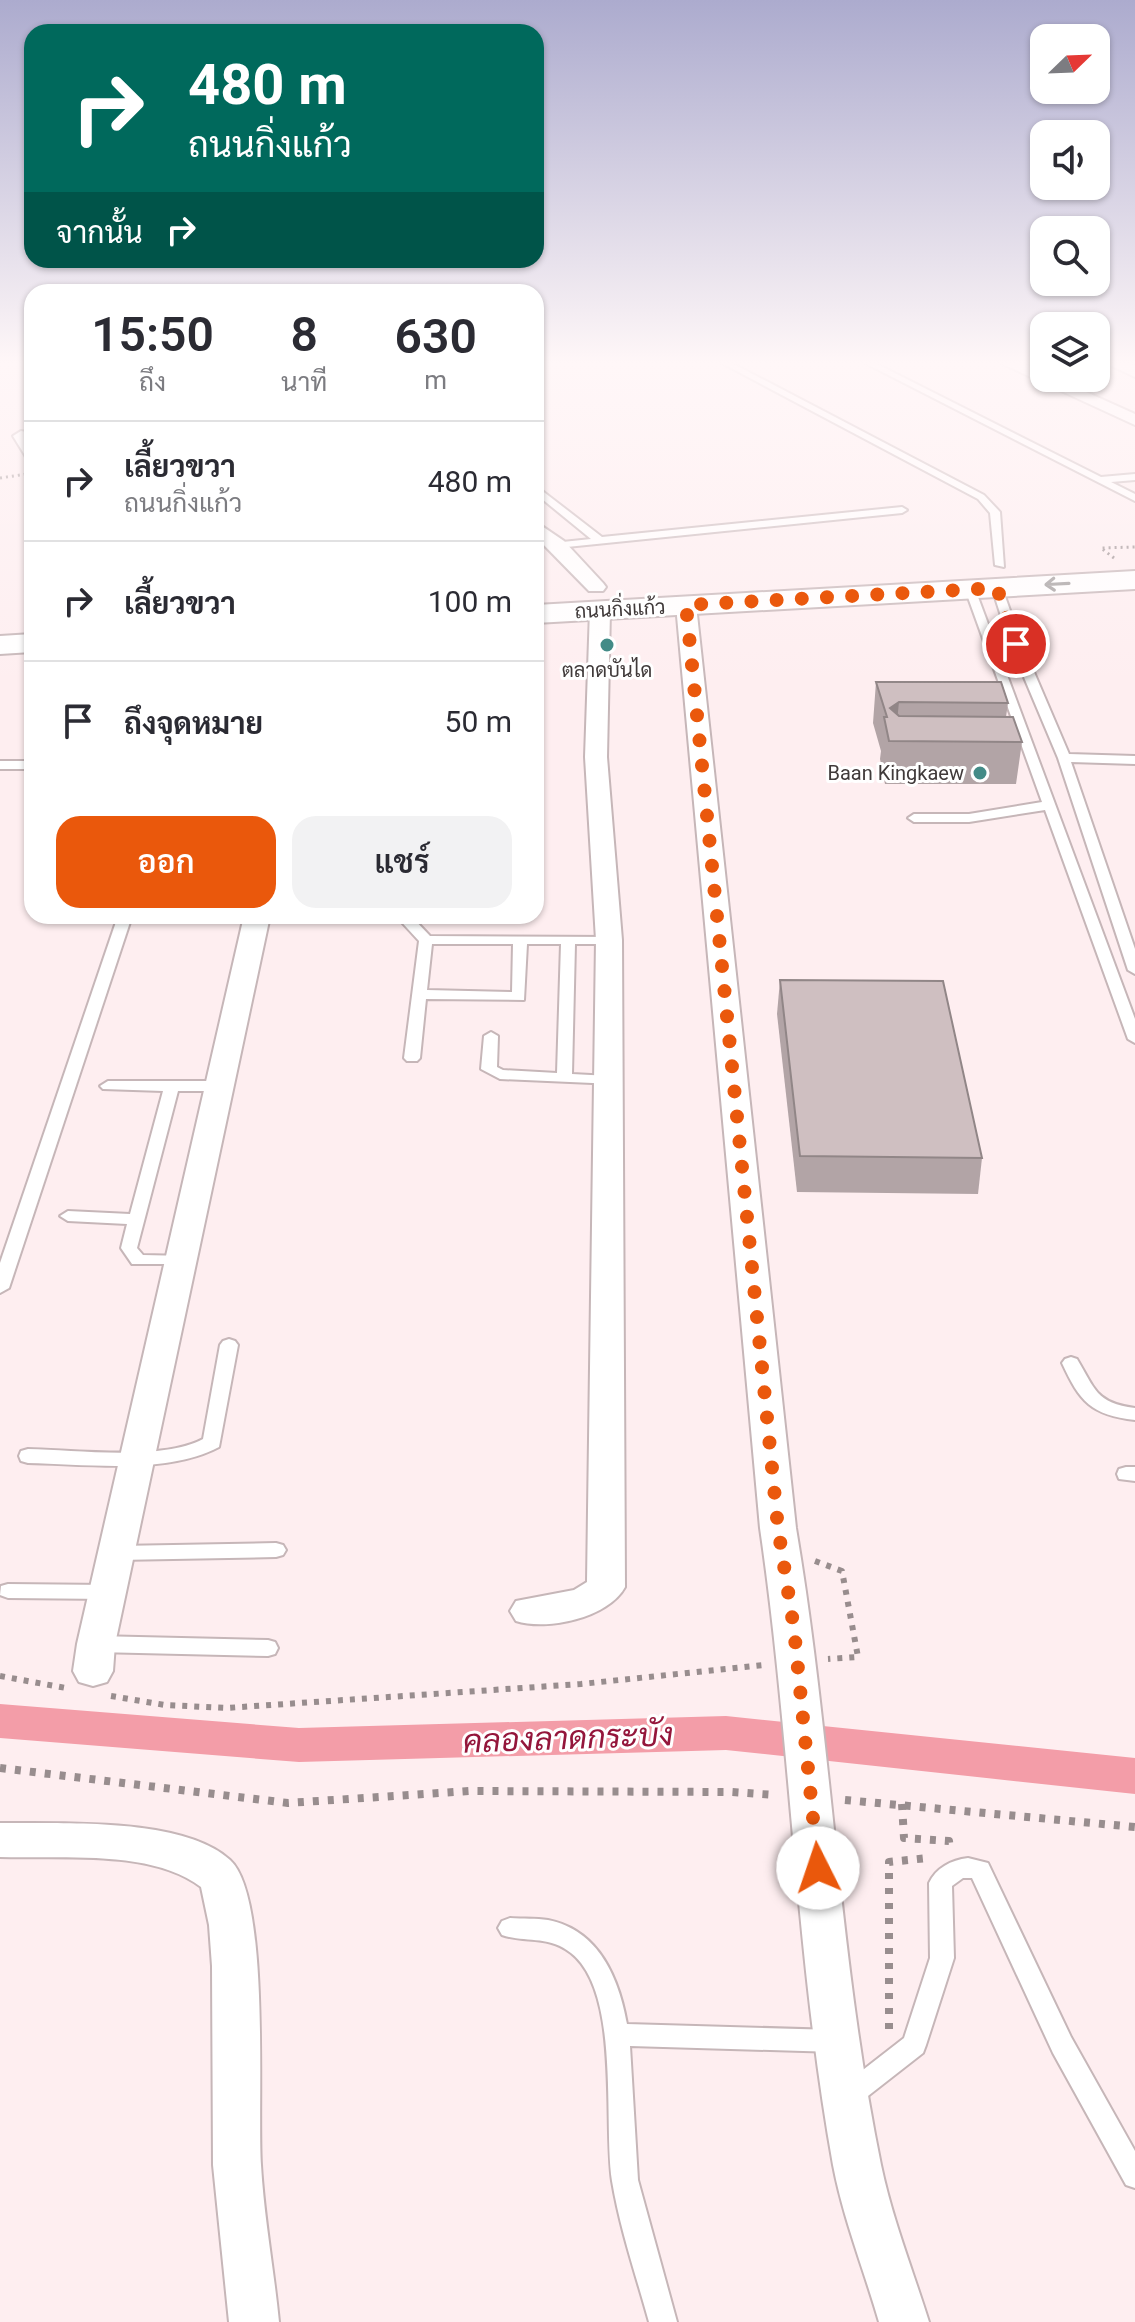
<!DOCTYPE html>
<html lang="th">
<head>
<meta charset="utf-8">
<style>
  body { margin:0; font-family:Roboto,Sarabun,sans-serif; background:#f2f2f3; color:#2b2b33; height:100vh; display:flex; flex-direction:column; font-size:30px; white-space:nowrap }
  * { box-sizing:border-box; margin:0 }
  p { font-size:26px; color:#7c7c81 }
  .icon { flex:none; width:44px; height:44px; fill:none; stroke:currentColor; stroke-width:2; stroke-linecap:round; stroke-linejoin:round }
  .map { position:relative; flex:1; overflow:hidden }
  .panel { position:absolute; left:24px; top:284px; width:520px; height:640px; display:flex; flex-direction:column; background:#fff; border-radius:24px; box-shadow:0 2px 6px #0004 }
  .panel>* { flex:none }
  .guide { position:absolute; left:24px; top:24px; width:520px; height:244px; border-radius:24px; box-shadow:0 2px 6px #0004; background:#00695c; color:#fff; overflow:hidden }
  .needle { width:52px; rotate:67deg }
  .buttons { position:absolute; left:1030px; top:24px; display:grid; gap:16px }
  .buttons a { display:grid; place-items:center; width:80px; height:80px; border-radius:16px; background:#fff; box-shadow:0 2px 6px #0004; font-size:40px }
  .pin { position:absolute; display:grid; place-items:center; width:68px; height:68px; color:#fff; margin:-34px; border:4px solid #fff; border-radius:50%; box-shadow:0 2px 8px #0007 }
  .me { position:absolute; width:88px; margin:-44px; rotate:356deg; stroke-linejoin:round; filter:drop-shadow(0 0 6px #0008) }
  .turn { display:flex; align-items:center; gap:28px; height:168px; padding:0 32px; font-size:36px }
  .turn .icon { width:104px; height:104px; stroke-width:2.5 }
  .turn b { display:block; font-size:56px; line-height:68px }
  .then { display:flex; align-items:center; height:76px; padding:0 32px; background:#0003; gap:16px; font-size:30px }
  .eta { display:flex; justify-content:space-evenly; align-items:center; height:136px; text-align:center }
  .eta b { font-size:48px; font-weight:600; line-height:56px }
  .action { display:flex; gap:16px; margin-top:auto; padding:16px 32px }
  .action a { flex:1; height:92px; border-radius:24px; background:#ea580c; color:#fff; font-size:32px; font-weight:600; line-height:92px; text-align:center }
  .action a+a { background:#f2f2f3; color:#2b2b33 }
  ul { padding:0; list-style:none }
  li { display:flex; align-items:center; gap:24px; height:120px; padding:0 32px; border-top:2px solid #e1e1e2 }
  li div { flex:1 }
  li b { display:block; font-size:30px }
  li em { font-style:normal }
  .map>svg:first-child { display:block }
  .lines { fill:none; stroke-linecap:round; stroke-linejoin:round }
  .canal { fill:#f39da8; fill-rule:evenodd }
  .lane-casing { stroke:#c6b6b8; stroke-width:4 }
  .street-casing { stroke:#c6b6b8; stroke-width:4 }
  .primary-casing { stroke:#c6b6b8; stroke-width:4 }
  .path-far2 { stroke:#988d8e; stroke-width:3; stroke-dasharray:2 4; stroke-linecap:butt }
  .path-far1 { stroke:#988d8e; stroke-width:6; stroke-dasharray:5 7; stroke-linecap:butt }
  .path { stroke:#988d8e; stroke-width:8; stroke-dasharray:6 9; stroke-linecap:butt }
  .lane { fill:#fff; fill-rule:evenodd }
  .street { fill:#fff; fill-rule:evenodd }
  .primary { fill:#fff; fill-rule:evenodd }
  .wall { fill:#b2a4a6 }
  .shaded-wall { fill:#918687 }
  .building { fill:#cfbfc1; stroke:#918687; stroke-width:2 }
  .oneway { stroke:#a09c9c }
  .route { stroke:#ea580c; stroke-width:14; stroke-dasharray:0 25.2 }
  .poi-dot { fill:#438b87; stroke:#fff; stroke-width:3 }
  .labels { text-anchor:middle; stroke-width:6; stroke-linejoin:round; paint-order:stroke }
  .far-street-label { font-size:20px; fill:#403a3a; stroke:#fff }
  .far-poi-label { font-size:20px; fill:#403a3a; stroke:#fff }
  .near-water-label { font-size:32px; font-style:italic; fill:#94163b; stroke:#fff }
</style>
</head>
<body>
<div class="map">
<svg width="1135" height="2322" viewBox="0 0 1135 2322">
  <rect width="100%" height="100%" fill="#feeef0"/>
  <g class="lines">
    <!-- canal -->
    <path class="canal" d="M0,1704L299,1728L726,1716L1135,1758V1794L726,1750L299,1762L0,1738Z"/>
    <defs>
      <g id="lane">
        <path d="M716,360H726L984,495L1000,512L1004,567L995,565L990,513L978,499Z"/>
        <path d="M859,360H869L1101,477L1135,474V480L1111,482L1135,494V501Z"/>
        <path d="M536,486L602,537L902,507L907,510L902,513L557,548L552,545L553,543L591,539L536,494Z"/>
        <path d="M997,585L1002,588L1022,644L1069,754L1135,756V764L1071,762L1135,949V974L1128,970L1058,758L1010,644L992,588Z"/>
        <path d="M970,586L975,589L1135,1019V1043L1128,1039L1045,810L969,822H914L908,818L914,814H969L1042,802L965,589Z"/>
        <rect x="0" y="761" width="32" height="8"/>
        <path d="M118,916H132L9,1288L0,1293V1263Z"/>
        <path d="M396,916H411L430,936L614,937L616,940L614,943L609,944H575L572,1074L610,1076L618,1081L615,1084L500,1079L481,1069L484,1036L491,1032L498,1036L497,1067L503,1070L557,1073L561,944H527L524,1000L426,999L420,1058L417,1061H407L404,1058L419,941ZM432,944H513L512,992L427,990Z"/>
        <path d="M108,1081H219L227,1086L219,1091H178L137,1248L143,1255L187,1256L189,1260L187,1264H132L121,1248L127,1224L68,1221L60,1216L68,1211L130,1214L163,1091L103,1089L100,1086Z"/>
        <path d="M229,1339L235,1341L238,1345L219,1447C166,1475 86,1464 28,1463L21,1461L19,1456L21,1451L28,1449C76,1450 162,1461 203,1439L220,1345L223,1341Z"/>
        <path d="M1071,1357L1077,1359C1095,1389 1096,1403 1135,1408V1420C1091,1415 1080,1402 1062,1363L1065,1359Z"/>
        <path d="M1126,1467H1135V1481L1119,1479L1117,1474L1119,1469Z"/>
        <path d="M276,1543L283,1545L286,1550L283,1555L276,1557L118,1560L111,1558L108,1553L111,1548L118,1546Z"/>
        <path d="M8,1584L109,1585L116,1587L119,1592L116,1597L109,1599L8,1598L0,1595L1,1586Z"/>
        <path d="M96,1636L268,1640L275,1642L278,1648L275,1654L268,1656L96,1652L89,1650L86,1644L89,1638Z"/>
        <path d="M968,1858L988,1863L1071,2037L1135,2151V2188L1126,2185L1053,2053L972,1878H963L952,1886L954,1958L926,2045L923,2053L859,2103L850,2106L841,2103L838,2095L841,2087L904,2038L930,1958L929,1883C936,1868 951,1860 968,1858Z"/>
        <path d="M510,1918C523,1919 536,1918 548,1920C599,1930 619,1979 627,2024L836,2030L845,2033L848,2041L845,2049L836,2052L630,2046L638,2180L677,2322H649C636,2275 620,2229 612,2181C603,2122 621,1992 571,1953C549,1935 525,1943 502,1935L498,1928L502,1921Z"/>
      </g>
      <g id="street">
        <path d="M994,360H1015L1044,373V378H1055L1135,414V425Z"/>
        <path d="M1099,360H1120L1135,366V377Z"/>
        <path d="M21,431L27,432L32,440V458L26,457L13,436Z"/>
        <path d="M536,522L564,541L603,583L606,587L603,591H589L536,537Z"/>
        <path d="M686,599L696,605L796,1528C832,1740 838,1955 881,2165C892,2218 913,2271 929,2322H879C864,2270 843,2218 833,2165C795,1954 791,1740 760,1528L676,605Z"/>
        <path d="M600,604L610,610L607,757L622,940L625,1587C608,1618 547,1631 516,1621L510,1611L516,1601L574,1590L587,1582L596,940L585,757L590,610Z"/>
        <path d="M244,916H270L115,1644L113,1671L107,1682L93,1686L79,1682L73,1671L77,1644Z"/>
        <path d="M0,1823C62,1824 183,1817 230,1860C271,1897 257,2106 261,2165C264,2218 274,2270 279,2322H229L213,2165L212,1966L209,1925L201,1887C152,1849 60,1859 0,1857Z"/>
      </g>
      <g id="primary">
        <path d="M1135,571V589L536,623V605Z"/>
        <path d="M32,634V652L0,654V636Z"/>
      </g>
    </defs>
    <!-- lane casing -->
    <use href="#lane" class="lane-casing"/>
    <!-- street casing -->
    <use href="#street" class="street-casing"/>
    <!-- primary casing -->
    <use href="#primary" class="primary-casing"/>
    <!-- path-far2 -->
    <g class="path-far2">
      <path d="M0,478L27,474"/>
      <path d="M1114,558L1101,548L1135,547"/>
    </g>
    <!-- path-far1 -->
    <g class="path-far1">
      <path d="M815,1561L842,1571L858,1657L828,1659"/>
      <path d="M0,1676L66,1688"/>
      <path d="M111,1696L165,1705L226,1708L581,1684L763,1665"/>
    </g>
    <!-- path -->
    <g class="path">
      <path d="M0,1768L288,1803L469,1791L732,1792L775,1795"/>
      <path d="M845,1800L1135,1827"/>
      <path d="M902,1804L904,1838L949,1841L950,1849"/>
      <path d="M889,2029V1862L928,1858"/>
    </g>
    <!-- lane -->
    <use href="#lane" class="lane"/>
    <!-- street -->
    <use href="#street" class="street"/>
    <!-- primary -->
    <use href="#primary" class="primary"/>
  </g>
  <!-- wall -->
  <g class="wall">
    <path d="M876,682L1008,703L1006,717L1022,742L1016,784H885L880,759L881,751L873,723Z"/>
    <path d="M780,980L982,1158L978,1194L797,1192L777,1014Z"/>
  </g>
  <!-- shaded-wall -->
  <path class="shaded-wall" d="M899,702L895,741L890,708Z"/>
  <!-- building -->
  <g class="building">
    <path d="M876,682H1001L1008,703L899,702L890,708L899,716L1013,717L1022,742L889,741L884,717H887Z"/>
    <path d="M780,980L943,981L982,1158L800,1156Z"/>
  </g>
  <!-- one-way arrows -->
  <defs><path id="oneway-shaft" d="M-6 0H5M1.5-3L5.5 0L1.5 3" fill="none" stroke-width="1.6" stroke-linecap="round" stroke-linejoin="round" transform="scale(2)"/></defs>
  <use class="oneway" href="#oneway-shaft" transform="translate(1057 584) rotate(177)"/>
  <!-- sky -->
  <linearGradient id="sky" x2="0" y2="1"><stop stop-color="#acabce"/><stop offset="0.53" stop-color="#fff7f8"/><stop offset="1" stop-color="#fff7f8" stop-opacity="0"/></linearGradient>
  <rect width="1135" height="685" fill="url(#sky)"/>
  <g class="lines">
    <!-- route -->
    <path class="route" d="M818,1868L794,1629L778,1528L686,605L997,588L1016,644"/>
  </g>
  <!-- markers -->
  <g class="poi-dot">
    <circle cx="607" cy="645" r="8"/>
    <circle cx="980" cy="773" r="8"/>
  </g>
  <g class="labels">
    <!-- far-street labels -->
    <g class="far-street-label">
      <text transform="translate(620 609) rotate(-3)" y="7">ถนนกิ่งแก้ว</text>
    </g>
    <!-- far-poi labels -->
    <g class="far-poi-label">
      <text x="607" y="677">ตลาดบันได</text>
      <text x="964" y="780" text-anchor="end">Baan Kingkaew</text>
    </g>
    <!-- near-water labels -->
    <g class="near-water-label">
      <text transform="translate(568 1738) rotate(-2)" y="11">คลองลาดกระบัง</text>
    </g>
  </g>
</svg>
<div class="buttons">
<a><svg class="needle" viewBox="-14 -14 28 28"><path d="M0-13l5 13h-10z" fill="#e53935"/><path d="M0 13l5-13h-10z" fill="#7c7c81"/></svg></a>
<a><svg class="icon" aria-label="sound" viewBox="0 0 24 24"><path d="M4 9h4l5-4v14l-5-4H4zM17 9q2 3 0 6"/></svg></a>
<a><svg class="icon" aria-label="search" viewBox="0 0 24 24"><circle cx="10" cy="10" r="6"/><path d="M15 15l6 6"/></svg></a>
<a><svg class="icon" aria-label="layers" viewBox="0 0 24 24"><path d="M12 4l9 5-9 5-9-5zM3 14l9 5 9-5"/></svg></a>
</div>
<div class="pin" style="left:1016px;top:644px;background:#d93025"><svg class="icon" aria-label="arrive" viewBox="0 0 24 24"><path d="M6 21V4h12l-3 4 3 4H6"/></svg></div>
<svg class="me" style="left:818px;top:1868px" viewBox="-20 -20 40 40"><circle r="19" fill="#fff"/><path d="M0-13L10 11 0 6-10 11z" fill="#ea580c"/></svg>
<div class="guide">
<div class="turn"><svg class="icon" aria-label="right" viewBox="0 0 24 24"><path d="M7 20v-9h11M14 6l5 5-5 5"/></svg><div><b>480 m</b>ถนนกิ่งแก้ว</div></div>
<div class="then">จากนั้น<svg class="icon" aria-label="right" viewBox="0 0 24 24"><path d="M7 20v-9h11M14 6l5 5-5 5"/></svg></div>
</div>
<section class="panel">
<div class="eta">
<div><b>15:50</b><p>ถึง</p></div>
<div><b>8</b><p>นาที</p></div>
<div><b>630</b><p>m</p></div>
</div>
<ul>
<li><svg class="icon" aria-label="right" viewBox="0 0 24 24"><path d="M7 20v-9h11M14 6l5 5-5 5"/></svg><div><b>เลี้ยวขวา</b><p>ถนนกิ่งแก้ว</p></div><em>480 m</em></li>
<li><svg class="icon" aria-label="right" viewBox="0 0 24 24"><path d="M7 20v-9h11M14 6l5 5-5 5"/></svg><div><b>เลี้ยวขวา</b></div><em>100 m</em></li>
<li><svg class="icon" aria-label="arrive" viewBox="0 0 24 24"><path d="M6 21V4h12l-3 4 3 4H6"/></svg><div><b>ถึงจุดหมาย</b></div><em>50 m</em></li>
</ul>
<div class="action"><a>ออก</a><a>แชร์</a></div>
</section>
</div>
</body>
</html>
